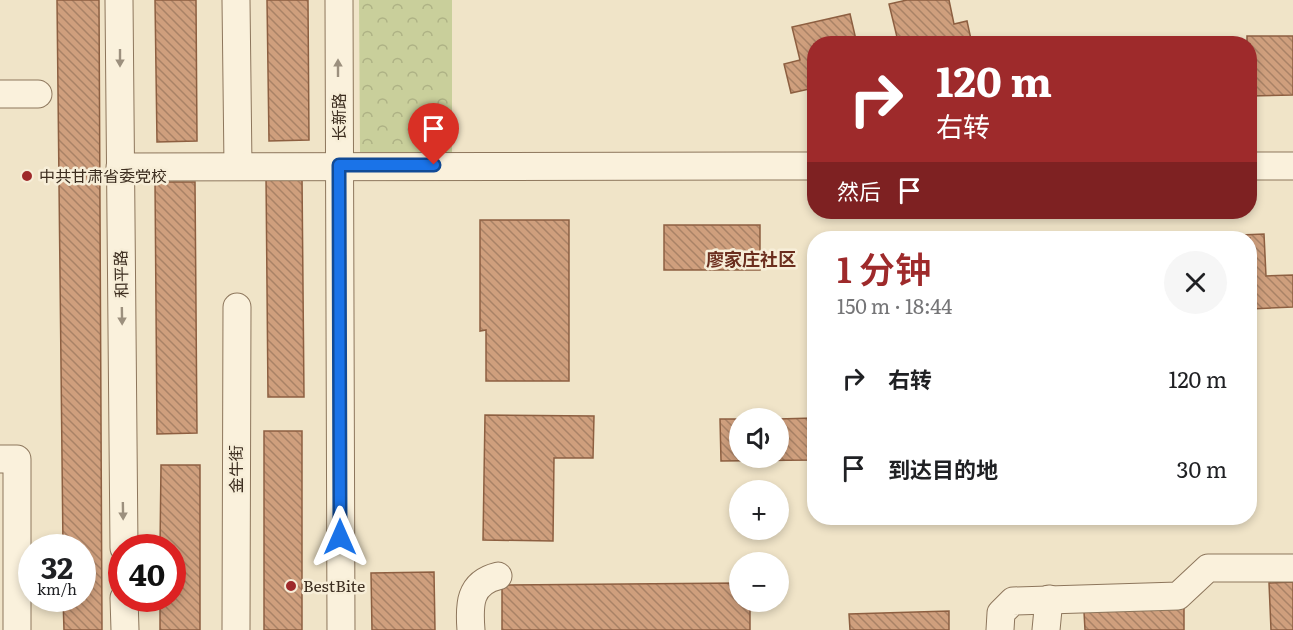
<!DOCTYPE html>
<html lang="zh">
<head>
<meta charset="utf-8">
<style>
  body { margin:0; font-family:Literata,"Noto Sans SC",serif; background:#f6f6f6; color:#202124; height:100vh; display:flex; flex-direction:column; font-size:22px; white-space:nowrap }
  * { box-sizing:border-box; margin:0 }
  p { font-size:20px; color:#757577 }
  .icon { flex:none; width:33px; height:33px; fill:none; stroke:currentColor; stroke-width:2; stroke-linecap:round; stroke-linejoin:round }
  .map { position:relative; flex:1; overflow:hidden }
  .sheet { position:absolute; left:807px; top:231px; width:450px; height:294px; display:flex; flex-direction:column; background:#fff; border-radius:24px; box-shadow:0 3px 9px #0003 }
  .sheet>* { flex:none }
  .top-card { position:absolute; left:807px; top:36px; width:450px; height:183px; border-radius:24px; box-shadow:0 3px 9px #0003; background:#9e2a2b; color:#fff; overflow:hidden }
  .buttons { position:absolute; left:729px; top:408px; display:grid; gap:12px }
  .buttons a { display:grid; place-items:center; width:60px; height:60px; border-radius:50%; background:#fff; box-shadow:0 3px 9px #0003; font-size:30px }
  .speed { position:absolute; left:18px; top:534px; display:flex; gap:12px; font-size:30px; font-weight:700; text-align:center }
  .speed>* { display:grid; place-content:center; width:78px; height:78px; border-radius:50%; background:#fff; box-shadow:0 3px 9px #0003; line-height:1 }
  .speed small { font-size:15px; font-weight:400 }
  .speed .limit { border:9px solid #d22; background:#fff; color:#111 }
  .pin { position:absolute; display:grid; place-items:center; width:51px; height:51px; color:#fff; margin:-62px -26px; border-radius:50% 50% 50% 0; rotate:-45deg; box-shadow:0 0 6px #0007 }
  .pin .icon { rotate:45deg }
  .me { position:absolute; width:66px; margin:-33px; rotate:0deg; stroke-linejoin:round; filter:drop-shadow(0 0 4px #0008) }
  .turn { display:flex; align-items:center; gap:21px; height:126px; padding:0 30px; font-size:27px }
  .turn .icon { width:78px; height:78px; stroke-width:2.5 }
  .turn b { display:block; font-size:42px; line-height:51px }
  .then { display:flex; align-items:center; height:57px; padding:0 30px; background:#0003; gap:12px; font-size:22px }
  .round { display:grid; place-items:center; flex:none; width:63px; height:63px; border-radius:32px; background:#f6f6f6 }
  .overview { display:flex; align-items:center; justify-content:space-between; height:102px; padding:0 30px }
  h1 { font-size:36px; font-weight:600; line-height:45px; color:#9e2a2b }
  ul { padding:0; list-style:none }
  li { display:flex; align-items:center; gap:18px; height:90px; padding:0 30px }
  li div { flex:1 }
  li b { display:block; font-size:22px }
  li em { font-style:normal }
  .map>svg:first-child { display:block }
  .park { fill:url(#park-crowns) }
  .building { fill:url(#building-back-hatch); stroke:#8d5f41; stroke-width:1.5 }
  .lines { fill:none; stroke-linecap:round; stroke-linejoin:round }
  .minor-casing { stroke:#8d765c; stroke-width:29 }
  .minor { stroke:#faf1dc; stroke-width:27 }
  .oneway { fill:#9c907e }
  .route-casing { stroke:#114b97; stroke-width:15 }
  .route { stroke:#1a73e8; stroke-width:10 }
  .poi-dot { fill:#9e2a2b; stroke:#f7eed8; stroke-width:2 }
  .labels { text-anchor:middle; stroke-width:5; stroke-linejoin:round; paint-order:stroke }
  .street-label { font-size:16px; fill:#3d2e20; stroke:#f7eed8 }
  .poi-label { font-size:16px; fill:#3d2e20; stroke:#f7eed8; text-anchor:start }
  .neighbourhood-label { font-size:18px; font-weight:bold; fill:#6b2e1e; stroke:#f7eed8 }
</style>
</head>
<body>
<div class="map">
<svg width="1293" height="630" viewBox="0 0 1293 630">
  <defs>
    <pattern id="park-crowns" width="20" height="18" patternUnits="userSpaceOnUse" patternTransform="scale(1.5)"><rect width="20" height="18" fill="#c9cf9b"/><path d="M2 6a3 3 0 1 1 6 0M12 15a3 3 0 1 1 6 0" fill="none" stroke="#aeb285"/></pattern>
    <pattern id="building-back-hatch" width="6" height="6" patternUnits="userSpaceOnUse" patternTransform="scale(1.5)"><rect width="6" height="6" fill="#cf9f7d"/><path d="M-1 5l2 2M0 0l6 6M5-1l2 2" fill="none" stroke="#a98266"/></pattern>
  </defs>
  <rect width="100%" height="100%" fill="#f0e4c8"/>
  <!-- park -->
  <path class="park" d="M359,0H452V153L360,152Z"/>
  <!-- building -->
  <g class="building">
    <path d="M57,0H99L102,630H64L63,598H82V548H63Z"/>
    <path d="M155,0H196L197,141L157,142Z"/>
    <path d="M267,0H308L309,140L269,141Z"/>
    <path d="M907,0H949L954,24L967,21L972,44H871L897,37L889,4Z"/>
    <path d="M850,14L857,44H814V88L791,93L784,64L800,60L792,27Z"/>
    <path d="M1247,36H1293V95L1250,96V44H1247Z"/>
    <path d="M1194,37V44H1138V38Z"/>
    <path d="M266,176H302L304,397H268Z"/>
    <path d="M155,182H195L197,433L157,434Z"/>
    <path d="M480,220H569V381H486V330L480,331Z"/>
    <rect x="664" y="225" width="96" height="45"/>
    <path d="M1264,234L1266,276L1293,275V307L1250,309V238H1216V236Z"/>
    <rect x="864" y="235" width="101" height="3"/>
    <path d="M485,415L594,416L593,458H554L553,541L483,540Z"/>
    <path d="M814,418V460L721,461L720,419H740V458H778V419Z"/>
    <rect x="264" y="431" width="38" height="199"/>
    <path d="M161,465H200V630H160V598H172V548H160Z"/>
    <path d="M434,572L435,630H372L371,573Z"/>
    <path d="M1293,582V630H1271L1269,583Z"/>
    <path d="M740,583V602H750V630H502V585Z"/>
    <path d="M1184,608V630H1085L1084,612Z"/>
    <path d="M949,611V630H850L849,614Z"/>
  </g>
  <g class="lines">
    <defs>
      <g id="minor">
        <path d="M119,0L124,548"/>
        <path d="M236,0L238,166"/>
        <path d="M339,0L341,630"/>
        <path d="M0,94H38"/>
        <path d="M1250,166H1293"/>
        <path d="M120,167L814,166"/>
        <path d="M0,459H17V630"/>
        <path d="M124,598L125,630"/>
        <path d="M236,630L237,307"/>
        <path d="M471,630C469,605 469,583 498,576"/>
        <path d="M1000,630L1001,613L1013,601L1178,596L1208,568H1293"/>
        <path d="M1046,630L1049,599"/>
      </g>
    </defs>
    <!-- minor casing -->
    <use href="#minor" class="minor-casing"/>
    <!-- minor -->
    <use href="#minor" class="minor"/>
  </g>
  <!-- one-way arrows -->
  <defs><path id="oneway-solid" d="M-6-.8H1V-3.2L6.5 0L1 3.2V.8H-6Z" transform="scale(1.5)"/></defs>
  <g class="oneway">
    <use href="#oneway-solid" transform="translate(120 58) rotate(90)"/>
    <use href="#oneway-solid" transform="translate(338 68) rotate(-90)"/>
    <use href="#oneway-solid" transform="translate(122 316) rotate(89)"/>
    <use href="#oneway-solid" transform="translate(123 511) rotate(89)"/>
  </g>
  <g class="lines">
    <defs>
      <path id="route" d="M340,537L339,165H434"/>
    </defs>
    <!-- route casing -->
    <use href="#route" class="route-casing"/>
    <!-- route -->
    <use href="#route" class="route"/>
  </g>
  <!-- markers -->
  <g class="poi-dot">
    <circle cx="27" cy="176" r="6"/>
    <circle cx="291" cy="586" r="6"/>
  </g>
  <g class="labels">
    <!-- street labels -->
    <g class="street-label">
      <text transform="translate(339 117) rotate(-90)" y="6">长新路</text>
      <text transform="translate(121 274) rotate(-91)" y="6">和平路</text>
      <text transform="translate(236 469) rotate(-90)" y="6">金牛街</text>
    </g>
    <!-- poi labels -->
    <g class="poi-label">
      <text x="39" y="182">中共甘肃省委党校</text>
      <text x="303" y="592">BestBite</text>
    </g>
    <!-- neighbourhood labels -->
    <g class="neighbourhood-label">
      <text x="751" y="266">廖家庄社区</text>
    </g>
  </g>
</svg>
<div class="buttons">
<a><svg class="icon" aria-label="sound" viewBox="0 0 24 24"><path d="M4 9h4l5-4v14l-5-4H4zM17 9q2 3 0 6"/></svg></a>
<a>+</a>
<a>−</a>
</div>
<div class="speed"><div>32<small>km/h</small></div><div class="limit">40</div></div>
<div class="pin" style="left:434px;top:165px;background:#d93025"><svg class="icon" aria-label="arrive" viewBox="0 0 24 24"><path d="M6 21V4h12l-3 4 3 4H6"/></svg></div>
<svg class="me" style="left:340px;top:537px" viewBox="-20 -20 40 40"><path d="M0-17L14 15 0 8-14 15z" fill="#1a73e8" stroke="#fff" stroke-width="4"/></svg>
<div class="top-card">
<div class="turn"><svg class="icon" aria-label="right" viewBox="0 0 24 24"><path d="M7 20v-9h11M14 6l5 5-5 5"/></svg><div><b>120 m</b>右转</div></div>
<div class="then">然后<svg class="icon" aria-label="arrive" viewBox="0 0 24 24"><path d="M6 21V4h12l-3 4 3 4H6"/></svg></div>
</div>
<section class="sheet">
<div class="overview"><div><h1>1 分钟</h1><p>150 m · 18:44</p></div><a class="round"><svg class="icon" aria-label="close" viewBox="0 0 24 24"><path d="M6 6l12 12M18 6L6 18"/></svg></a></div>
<ul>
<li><svg class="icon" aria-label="right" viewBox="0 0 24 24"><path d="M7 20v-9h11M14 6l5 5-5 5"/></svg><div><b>右转</b></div><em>120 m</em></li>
<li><svg class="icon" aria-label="arrive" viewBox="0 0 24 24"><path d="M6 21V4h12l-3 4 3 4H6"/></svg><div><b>到达目的地</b></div><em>30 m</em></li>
</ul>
</section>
</div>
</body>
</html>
